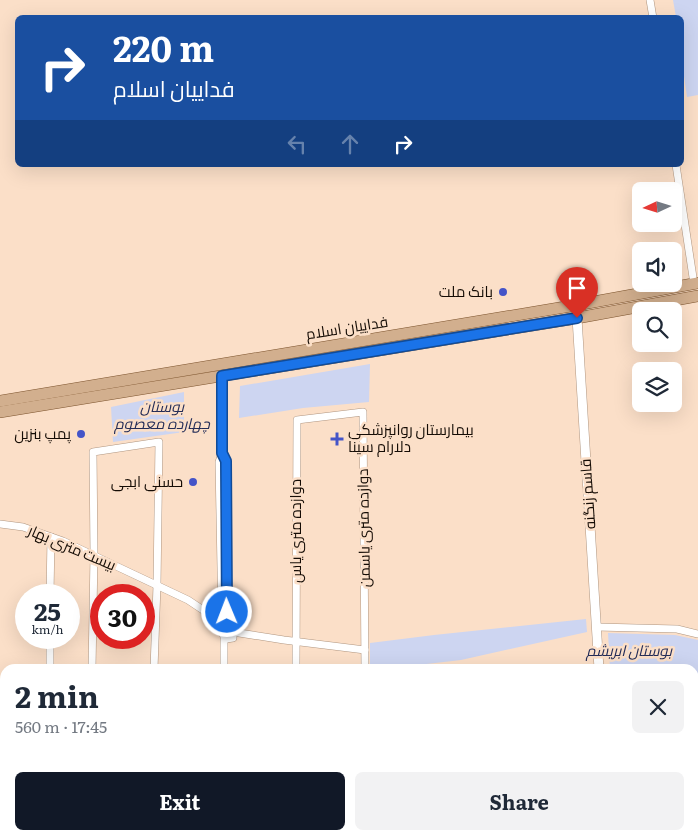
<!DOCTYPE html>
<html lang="en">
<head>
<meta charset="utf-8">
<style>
  body { margin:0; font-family:Literata,Cairo,serif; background:#f2f2f3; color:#1f2937; height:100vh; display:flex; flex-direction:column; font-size:19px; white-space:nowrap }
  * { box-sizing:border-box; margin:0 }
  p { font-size:16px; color:#747a83 }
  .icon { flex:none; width:28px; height:28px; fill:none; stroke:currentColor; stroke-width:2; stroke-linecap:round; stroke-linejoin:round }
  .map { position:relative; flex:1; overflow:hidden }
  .sheet { position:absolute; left:0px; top:664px; width:699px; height:176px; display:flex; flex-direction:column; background:#fff; border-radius:15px 15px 0 0; box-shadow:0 5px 20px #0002 }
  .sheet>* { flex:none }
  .banner { position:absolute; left:15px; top:15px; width:669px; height:152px; border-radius:8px; box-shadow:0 5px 20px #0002; background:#1a4fa0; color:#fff; overflow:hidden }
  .needle { width:32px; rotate:266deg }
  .buttons { position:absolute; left:632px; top:182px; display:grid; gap:10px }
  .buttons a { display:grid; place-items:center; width:50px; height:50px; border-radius:8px; background:#fff; box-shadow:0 5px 20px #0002; font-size:25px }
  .speed { position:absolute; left:15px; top:584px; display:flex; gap:10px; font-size:25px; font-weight:700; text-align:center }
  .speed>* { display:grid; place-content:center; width:65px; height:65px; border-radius:50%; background:#fff; box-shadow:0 5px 20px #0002; line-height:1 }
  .speed small { font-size:12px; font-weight:400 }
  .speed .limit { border:8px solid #d22; background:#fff; color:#111 }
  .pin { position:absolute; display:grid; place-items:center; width:42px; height:42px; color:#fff; margin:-51px -21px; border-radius:50% 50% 50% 0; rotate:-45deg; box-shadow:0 0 5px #0007 }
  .pin .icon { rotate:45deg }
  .me { position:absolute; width:55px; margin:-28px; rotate:359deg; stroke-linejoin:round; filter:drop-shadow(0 0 4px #0008) }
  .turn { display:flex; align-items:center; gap:18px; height:105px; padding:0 15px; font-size:22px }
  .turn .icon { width:65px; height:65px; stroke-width:2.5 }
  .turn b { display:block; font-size:35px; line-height:42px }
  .lanes { display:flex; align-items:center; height:48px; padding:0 15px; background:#0003; justify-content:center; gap:25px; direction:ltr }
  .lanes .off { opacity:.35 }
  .round { display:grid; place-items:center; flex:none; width:52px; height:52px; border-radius:8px; background:#f2f2f3 }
  .head { display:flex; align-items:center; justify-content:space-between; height:85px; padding:0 15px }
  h1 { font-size:30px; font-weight:700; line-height:38px }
  .primary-button { display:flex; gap:10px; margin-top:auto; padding:10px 15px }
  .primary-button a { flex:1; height:58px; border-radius:8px; background:#111827; color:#fff; font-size:20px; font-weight:700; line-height:58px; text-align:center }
  .primary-button a+a { background:#f2f2f3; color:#1f2937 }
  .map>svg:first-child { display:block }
  .green { fill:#cdd5f1 }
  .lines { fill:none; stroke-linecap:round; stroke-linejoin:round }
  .minor-casing { stroke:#b09680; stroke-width:8 }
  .tertiary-casing { stroke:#b09680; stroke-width:10 }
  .secondary-casing { stroke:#b09680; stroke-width:11 }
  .primary-casing { stroke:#7c532d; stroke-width:12 }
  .minor { stroke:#fff; stroke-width:7 }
  .tertiary { stroke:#fff; stroke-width:9 }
  .secondary { stroke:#fff; stroke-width:10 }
  .primary { stroke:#d2af8e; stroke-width:11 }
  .route-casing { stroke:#114b97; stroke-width:12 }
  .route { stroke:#1a73e8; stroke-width:9 }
  .poi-dot { fill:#4454c8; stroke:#fbdfc8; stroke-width:2 }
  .labels { text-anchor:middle; stroke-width:5; stroke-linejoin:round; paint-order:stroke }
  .poi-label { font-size:15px; fill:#150c05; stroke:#fbdfc8; text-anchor:end }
  .street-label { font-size:15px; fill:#150c05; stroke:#fbdfc8 }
  .park-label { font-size:15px; font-style:italic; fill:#232c57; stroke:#fbdfc8 }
</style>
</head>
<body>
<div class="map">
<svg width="698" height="839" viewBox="0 0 698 839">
  <rect width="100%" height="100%" fill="#fbdfc8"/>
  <!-- green -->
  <g class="green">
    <path d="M673,0H698V95L687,97L681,55V18L676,17Z"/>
    <path d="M370,364L369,402L303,408L239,418L240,386Z"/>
    <path d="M184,392V432L113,442L111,407Z"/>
    <path d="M586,619L587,632L461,660L418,665L370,666V643L434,635Z"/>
    <path d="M608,633L675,635L698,640V839H618V835H694V669H610Z"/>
  </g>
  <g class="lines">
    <defs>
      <g id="minor">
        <path d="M650,0L653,18"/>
        <path d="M676,165L694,284"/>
        <path d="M222,376V453L219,462L222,621"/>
        <path d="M222,453L226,461L227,622"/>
        <path d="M0,524L23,527L63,541L188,600L221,622"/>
        <path d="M50,595L51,537"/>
        <path d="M223,621L227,622L233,632V638L226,639L219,628L221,622Z"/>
        <path d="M597,627L677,629L698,634"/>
        <path d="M233,632L284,640L365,650"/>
        <path d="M50,669V638"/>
        <path d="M92,669L94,555L93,452L159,442L157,585L154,669"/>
        <path d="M224,669V636"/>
        <path d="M296,669L297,420L363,412L365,669"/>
        <path d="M28,835V839"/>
        <path d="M71,835L72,839"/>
        <path d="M118,835V839"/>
        <path d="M164,835V839"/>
        <path d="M211,835V839"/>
        <path d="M256,835V839"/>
        <path d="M346,835V839"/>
        <path d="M395,835V839"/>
        <path d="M442,835L443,839"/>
        <path d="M491,835V839"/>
        <path d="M540,835V839"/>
        <path d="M583,835V839"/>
      </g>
      <g id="tertiary">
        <path d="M577,318L599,669"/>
        <path d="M610,835V839"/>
      </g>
      <path id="secondary" d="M289,835V839"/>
      <g id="primary">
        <path d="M0,401L577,305L698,283"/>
        <path d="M0,412L577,318L698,296"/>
      </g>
    </defs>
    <!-- minor casing -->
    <use href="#minor" class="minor-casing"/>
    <!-- tertiary casing -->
    <use href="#tertiary" class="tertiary-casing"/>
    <!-- secondary casing -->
    <use href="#secondary" class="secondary-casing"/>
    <!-- primary casing -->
    <use href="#primary" class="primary-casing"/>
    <!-- minor -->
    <use href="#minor" class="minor"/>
    <!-- tertiary -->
    <use href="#tertiary" class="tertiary"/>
    <!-- secondary -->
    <use href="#secondary" class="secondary"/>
    <!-- primary -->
    <use href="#primary" class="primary"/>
  </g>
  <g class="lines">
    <defs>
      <path id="route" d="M227,612L226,461L222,453V376L577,318"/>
    </defs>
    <!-- route casing -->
    <use href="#route" class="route-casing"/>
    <!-- route -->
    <use href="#route" class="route"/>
  </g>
  <!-- markers -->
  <g class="poi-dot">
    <circle cx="503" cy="292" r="5"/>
    <circle cx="81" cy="434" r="5"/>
    <path d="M334.5 431.5h5v5h5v5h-5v5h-5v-5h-5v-5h5z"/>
    <circle cx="193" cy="482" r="5"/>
  </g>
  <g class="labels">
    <!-- poi labels -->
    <g class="poi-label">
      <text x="493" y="297">بانک ملت</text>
      <text x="348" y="435" text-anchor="start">بیمارستان روانپزشکی<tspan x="348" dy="17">دلارام سینا</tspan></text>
      <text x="71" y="439">پمپ بنزین</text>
      <text x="183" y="487">حسنی ابجی</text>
    </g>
    <!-- street labels -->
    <g class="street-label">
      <text transform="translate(347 328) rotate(-9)" y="5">فداییان اسلام</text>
      <text transform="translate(588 494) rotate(-94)" y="5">قاسم زنگنه</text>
      <text transform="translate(364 528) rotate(-91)" y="5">دوازده متری یاسمن</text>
      <text transform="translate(296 531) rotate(-90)" y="5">دوازده متری یاس</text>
      <text transform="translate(72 548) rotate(23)" y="5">بیست متری بهار</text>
    </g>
    <!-- park labels -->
    <g class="park-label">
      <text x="162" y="412">بوستان<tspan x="162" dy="17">چهارده معصوم</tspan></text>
      <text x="629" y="656">بوستان ابریشم</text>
    </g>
  </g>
</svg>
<div class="buttons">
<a><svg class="needle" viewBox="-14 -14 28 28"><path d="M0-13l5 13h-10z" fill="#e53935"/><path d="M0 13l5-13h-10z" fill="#747a83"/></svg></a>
<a><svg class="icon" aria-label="sound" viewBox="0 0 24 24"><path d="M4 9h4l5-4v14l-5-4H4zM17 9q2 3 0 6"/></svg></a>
<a><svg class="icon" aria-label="search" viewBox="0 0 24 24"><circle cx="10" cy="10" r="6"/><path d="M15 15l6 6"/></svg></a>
<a><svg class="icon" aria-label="layers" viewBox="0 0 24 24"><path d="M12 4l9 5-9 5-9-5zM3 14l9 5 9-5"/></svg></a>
</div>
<div class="speed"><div>25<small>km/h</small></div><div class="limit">30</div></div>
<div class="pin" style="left:577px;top:318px;background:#d93025"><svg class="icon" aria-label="arrive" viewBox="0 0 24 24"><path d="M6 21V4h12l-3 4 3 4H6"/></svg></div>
<svg class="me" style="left:227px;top:612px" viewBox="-20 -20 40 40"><circle r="17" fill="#1a73e8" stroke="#fff" stroke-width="3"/><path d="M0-11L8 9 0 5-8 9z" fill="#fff"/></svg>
<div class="banner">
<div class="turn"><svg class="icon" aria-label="right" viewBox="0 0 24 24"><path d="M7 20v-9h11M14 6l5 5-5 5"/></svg><div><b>220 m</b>فداییان اسلام</div></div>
<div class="lanes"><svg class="icon off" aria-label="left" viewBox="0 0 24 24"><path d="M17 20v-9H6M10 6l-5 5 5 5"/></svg><svg class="icon off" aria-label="ahead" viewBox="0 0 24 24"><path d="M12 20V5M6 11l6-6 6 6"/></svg><svg class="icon" aria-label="right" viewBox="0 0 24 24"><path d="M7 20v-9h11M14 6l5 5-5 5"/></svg></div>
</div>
<section class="sheet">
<div class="head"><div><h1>2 min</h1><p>560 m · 17:45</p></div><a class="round"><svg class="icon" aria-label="close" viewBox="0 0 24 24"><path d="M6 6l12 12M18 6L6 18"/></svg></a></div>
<div class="primary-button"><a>Exit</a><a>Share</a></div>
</section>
</div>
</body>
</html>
